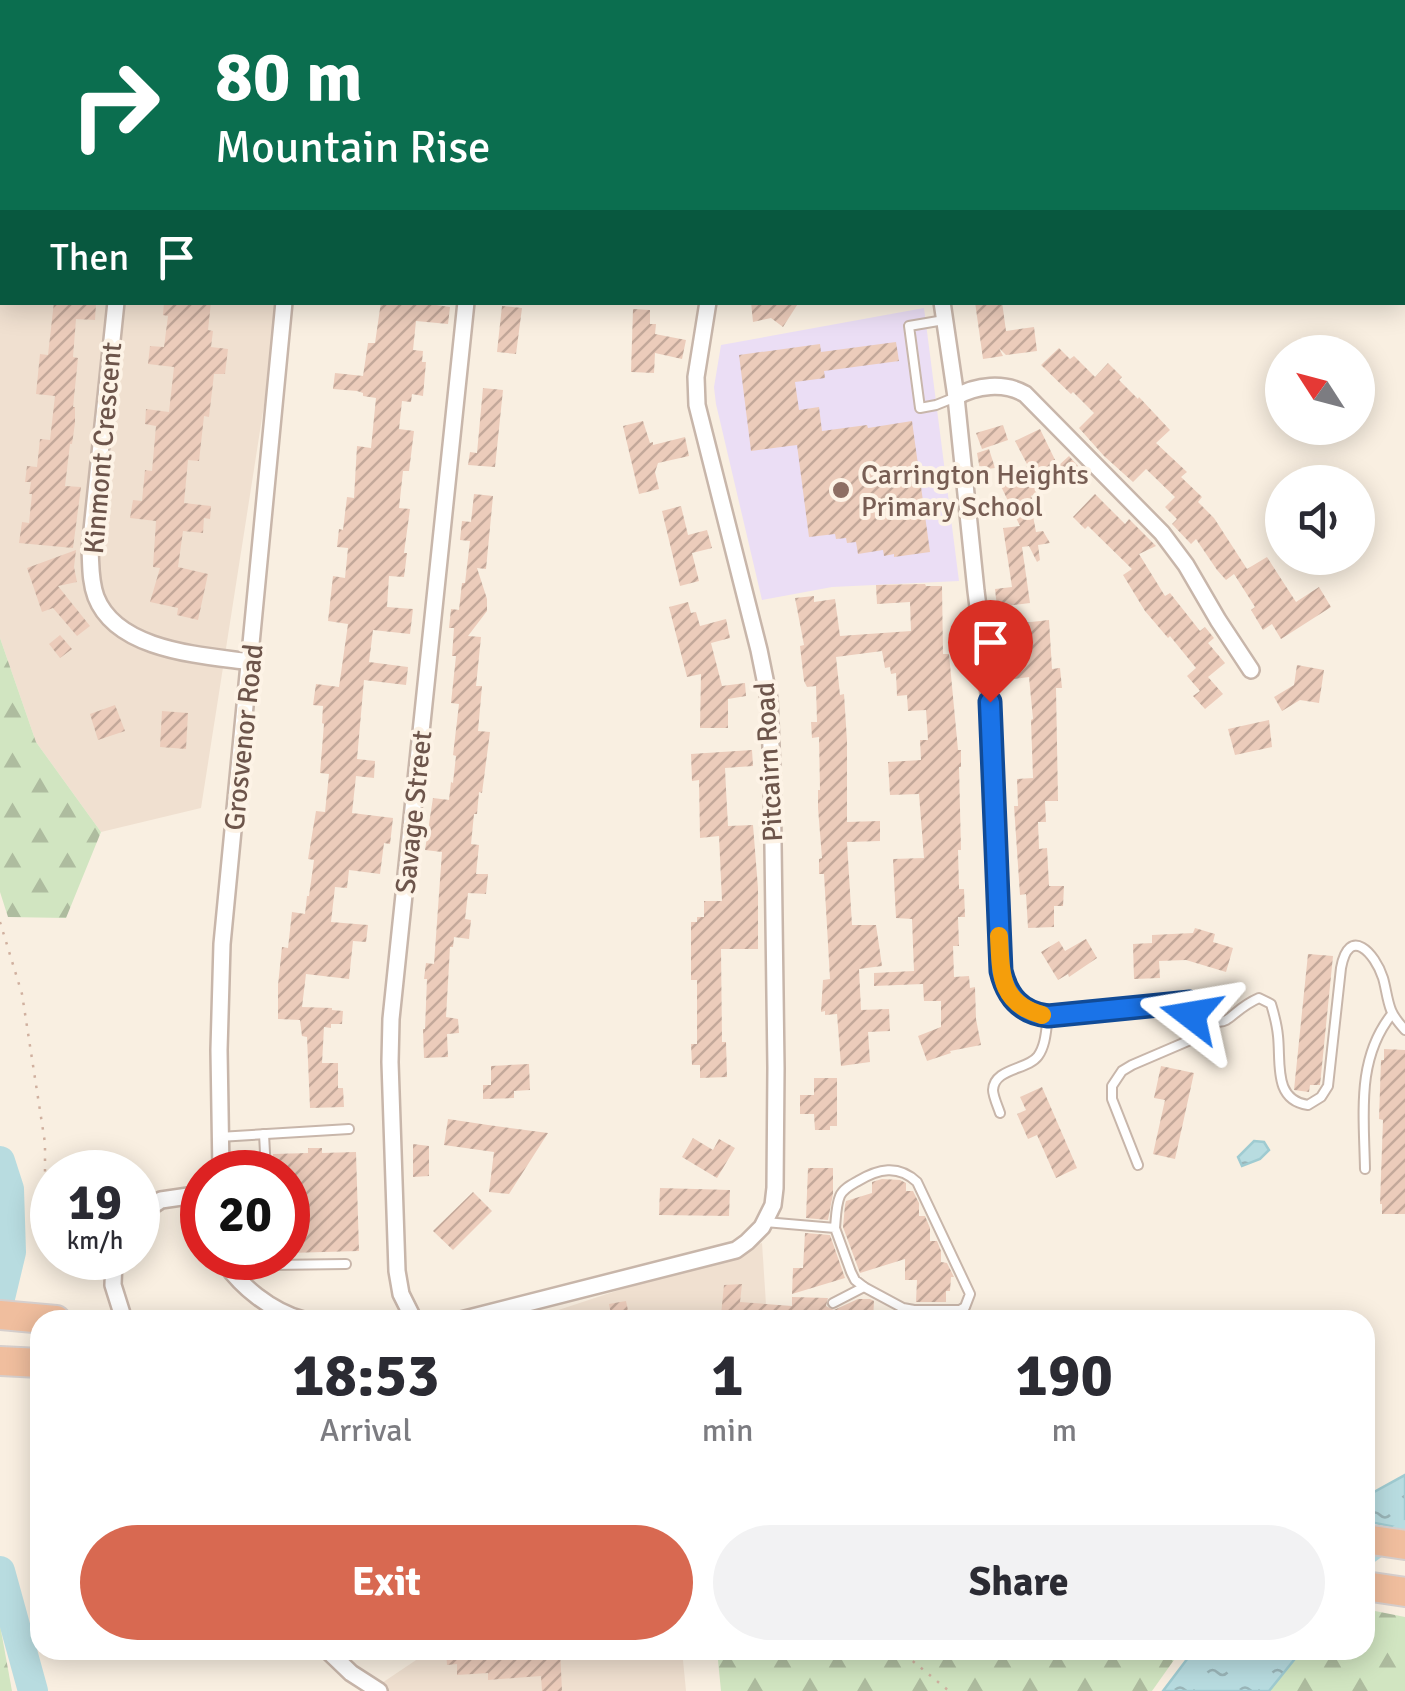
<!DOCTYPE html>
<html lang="en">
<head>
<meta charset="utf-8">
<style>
  body { margin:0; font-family:Signika,sans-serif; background:#f2f2f3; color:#2b2b33; height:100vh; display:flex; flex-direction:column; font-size:38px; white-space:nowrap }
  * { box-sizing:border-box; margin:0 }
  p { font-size:32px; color:#7c7c81 }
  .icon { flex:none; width:55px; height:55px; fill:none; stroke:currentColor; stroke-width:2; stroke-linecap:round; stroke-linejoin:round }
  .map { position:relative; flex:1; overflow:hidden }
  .sheet { position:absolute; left:30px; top:1310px; width:1345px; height:350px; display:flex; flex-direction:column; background:#fff; border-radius:30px; box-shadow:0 5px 25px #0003 }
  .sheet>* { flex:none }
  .hud { position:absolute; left:0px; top:0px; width:1405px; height:305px; box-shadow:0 5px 25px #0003; background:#0b6e4f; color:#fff; overflow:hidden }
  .needle { width:65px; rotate:306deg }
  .fabs { position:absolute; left:1265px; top:335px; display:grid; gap:20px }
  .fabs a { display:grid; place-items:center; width:110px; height:110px; border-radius:50%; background:#fff; box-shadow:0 5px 25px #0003; font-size:50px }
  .speed { position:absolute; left:30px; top:1150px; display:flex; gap:20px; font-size:50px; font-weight:700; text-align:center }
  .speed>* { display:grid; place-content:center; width:130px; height:130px; border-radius:50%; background:#fff; box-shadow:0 5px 25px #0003; line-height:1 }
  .speed small { font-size:25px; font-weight:400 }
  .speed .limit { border:15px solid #d22; background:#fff; color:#111 }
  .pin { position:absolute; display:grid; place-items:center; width:85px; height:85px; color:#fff; margin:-102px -42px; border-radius:50% 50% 50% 0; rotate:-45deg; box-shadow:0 0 10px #0007 }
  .pin .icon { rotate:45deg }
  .me { position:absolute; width:110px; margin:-55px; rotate:284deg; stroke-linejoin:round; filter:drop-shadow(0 0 8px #0008) }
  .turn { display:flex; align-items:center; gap:35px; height:210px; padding:0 50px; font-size:45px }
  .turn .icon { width:130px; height:130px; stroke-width:2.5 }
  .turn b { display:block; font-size:70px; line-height:85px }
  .then { display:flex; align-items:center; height:95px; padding:0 50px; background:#0003; gap:20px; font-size:38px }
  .eta { display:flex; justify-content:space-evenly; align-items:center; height:170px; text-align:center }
  .eta b { font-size:60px; font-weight:700; line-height:70px }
  .cta { display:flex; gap:20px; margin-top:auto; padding:20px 50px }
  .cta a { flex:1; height:115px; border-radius:60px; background:#d86951; color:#fff; font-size:40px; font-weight:700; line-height:115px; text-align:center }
  .cta a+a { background:#f2f2f3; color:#2b2b33 }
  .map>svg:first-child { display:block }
  .residential { fill:#f0e0d0 }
  .education { fill:#ebdef5 }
  .forest { fill:url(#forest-firs) }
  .water { fill:url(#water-ripples); stroke:#9fcbd1; stroke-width:2.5 }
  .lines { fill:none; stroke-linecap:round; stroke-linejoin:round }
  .canal { stroke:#b8dce0; stroke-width:18 }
  .river { stroke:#b8dce0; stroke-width:30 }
  .building { fill:url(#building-hatch) }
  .service-casing { stroke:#c8b6aa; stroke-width:12 }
  .minor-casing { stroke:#c8b6aa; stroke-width:20 }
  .trunk-casing { stroke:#d6cfcd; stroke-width:32 }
  .path { stroke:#d0b09f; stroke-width:2.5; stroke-dasharray:2.5 8; stroke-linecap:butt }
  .service { stroke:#fff; stroke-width:8 }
  .minor { stroke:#fff; stroke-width:15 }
  .trunk { stroke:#f0be9e; stroke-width:28 }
  .route-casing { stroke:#114b97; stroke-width:25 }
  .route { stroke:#1a73e8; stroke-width:18 }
  .slow { stroke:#f59e0b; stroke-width:18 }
  .education-dot { fill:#8d6e63; stroke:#fdf3e6; stroke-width:4 }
  .labels { text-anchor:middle; stroke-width:8; stroke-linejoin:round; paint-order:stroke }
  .street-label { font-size:28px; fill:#6d554b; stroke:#fdf3e6 }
  .education-label { font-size:28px; fill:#785e54; stroke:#fdf3e6; text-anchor:start }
</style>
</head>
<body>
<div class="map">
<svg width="1405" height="1691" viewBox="0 0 1405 1691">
  <defs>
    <pattern id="forest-firs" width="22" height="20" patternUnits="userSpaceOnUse" patternTransform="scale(2.5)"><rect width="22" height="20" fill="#d1e5c1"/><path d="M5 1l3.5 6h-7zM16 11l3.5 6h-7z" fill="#aebc9f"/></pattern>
    <pattern id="water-ripples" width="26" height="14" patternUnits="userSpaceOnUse" patternTransform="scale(2.5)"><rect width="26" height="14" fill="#b8dce0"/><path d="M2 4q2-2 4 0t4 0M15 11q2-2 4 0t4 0" fill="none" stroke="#9ab5b8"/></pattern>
    <pattern id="building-hatch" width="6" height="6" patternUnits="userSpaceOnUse" patternTransform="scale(2.5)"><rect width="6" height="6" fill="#ecccbb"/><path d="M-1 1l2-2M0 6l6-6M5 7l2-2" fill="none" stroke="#c3a89a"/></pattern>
  </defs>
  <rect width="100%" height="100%" fill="#f9efe1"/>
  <!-- residential -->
  <g class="residential">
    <path d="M0,0H261V2H2V302L280,303L201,808L101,832L36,742L0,638Z"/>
    <path d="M762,1243L767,1320L534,1318Z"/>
    <path d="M431,1650H682L686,1691H370Z"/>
  </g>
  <!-- education -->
  <path class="education" d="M924,308L959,581L832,587L762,600L716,404L714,387L721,345Z"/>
  <!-- forest -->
  <g class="forest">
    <path d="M0,638L36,742L101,832L66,918L8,917L0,892Z"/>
    <path d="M1365,1609L1405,1617V1691H1267L1301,1650H1365Z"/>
    <path d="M0,1625L12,1691H0Z"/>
    <path d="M717,1650H1181L1152,1691H721Z"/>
  </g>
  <!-- water -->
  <g class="water">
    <path d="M1254,1141L1264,1142L1269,1150L1260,1159L1242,1166L1238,1157Z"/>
    <path d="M1405,1475V1529L1365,1521V1497Z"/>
    <path d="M1194,1650H1302L1269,1691H1163Z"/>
  </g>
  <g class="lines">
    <!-- canal -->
    <path class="canal" d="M1365,1558L1405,1529"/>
    <!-- river -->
    <g class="river">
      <path d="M0,1161L9,1189L11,1252L0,1298"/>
      <path d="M0,1571L33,1691"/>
    </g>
  </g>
  <!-- building -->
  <g class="building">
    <path d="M54,302L96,303L95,320L76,319L73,357L78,358L73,407H75V423L72,444H70L65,486L81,487L73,548L19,543L22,522L29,523L32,494H29L31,482H25L27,466L37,467L40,439L50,440L55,396L36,394L40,354L48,355Z"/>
    <path d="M164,302H211L208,330L213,331L211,347L228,349L225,374H214L209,417L204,416L199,461L188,460L184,503L211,506L210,519L204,518L203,533L183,531L178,567L208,574L198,620L177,615L178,608L150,602L160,568L153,567L156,521L130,518L133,500L142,501L145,470L152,471L156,426L145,424L146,409L169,412L174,367L148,364L150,346L164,347L168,316L163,315Z"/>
    <path d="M381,302H415L450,307L448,324L416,321L413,350L423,351L422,362H426L423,396L412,394L411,402L402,401L399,429L414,431L409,471H403L399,508L410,509L404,553H407L404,577L389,576L387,607L413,609L410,634L373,630L369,662L408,667L406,685L364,680L357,759L375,761L374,778L356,776L352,813L393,818L390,844L384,843L380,874L349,870L347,888L335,887L331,922L368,925L366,942L353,941L349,979L306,974L302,1007L332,1008V1010L343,1011L342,1024H331V1028L324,1027L322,1063H338V1088H343L344,1107L310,1108L307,1037L302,1036L300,1020L278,1019V985L282,947L288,948L292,912L305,914L307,896H309L314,860L308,859L316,811L325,812L329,774L320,773L324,724L322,723L323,706L313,705L316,684L339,687L348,624L328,621L333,576L345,578L348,548L337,547L339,529L343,530L347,497L354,498L357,446L371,448L376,398L363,396V393L357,391L333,389L335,373L363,376L368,343H375Z"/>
    <path d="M751,302H799L783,327L771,318L753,322Z"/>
    <path d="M975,302H1002L1006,331L1034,327L1037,351L1006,355L999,348L1003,356L983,359Z"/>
    <path d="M502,306L522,308L516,354L497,352Z"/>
    <path d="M633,309L650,310V324H656L655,334L686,340L682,359L655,353L654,373L631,372Z"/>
    <path d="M896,342L899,361L824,371L825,378L795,382L799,410L819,407L822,431L867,425L868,428L912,421L930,552L894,557V554L884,556L883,550L858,554L856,542L847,543L846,538L836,539L835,534L809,537L797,445L751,451L739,355L820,344L821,352Z"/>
    <path d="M1059,348L1070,359L1074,356L1095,377L1108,363L1122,377L1119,380L1138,399L1139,397L1170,430L1156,443L1187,472L1181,477L1202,497L1198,502L1214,518L1247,569L1267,557L1296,602L1319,587L1331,607L1281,639L1272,624L1263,630L1251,610L1255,607L1234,574L1226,580L1217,570L1196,539L1191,544L1172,524L1177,519L1165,507L1175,497L1146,469L1133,482L1104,456L1079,428L1094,413L1073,392L1071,394L1041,365Z"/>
    <path d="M483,388L503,390L495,467L468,465L470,452L477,453Z"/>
    <path d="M643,421L650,443L653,442V445L685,437L689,456L658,463L655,472L659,489L639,494L623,426Z"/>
    <path d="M1003,425L1008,440L982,449L976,433Z"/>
    <path d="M1040,429L1058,466L1069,456L1078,466L1065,479L1031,496L1034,504L1031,505L1036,532L1043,531L1050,543L1038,545L1040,560L1037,562L1029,546L1022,547L1030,603L997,607L995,589L1012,587L1003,528L1020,526L998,480L1028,466L1015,441Z"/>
    <path d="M989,449L995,468L980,470L977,453Z"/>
    <path d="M474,494L493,496L486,569L477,568L487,599V611L468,636L481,637L476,686H482L478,731L490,732L482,793L479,792L477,814H474L471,844L479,845L476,874H488L486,894L468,893L465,919L471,920L469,939L454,937L453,947H450L446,1017L458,1019L459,1033L447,1034L448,1057L424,1058L423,1029H425L427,979H424L426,963L434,964L442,852L425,850L433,798L449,800L451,782L453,783L456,756L453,755L459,704L451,703L456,656H452L454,628H449L451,609L459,610L462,583H465L470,541L460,540L462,521L471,522Z"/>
    <path d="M1095,494L1125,524L1129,519L1156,546L1139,554L1165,596L1170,593L1200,631L1205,627L1214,638L1208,643L1225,663L1208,677L1223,694L1205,709L1193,696L1200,691L1187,676L1196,668L1170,636L1168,638L1145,611L1123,575L1132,569L1088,526L1085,529L1073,517Z"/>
    <path d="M681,506L688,535L707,530L712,548L692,553L699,581L680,586L662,511Z"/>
    <path d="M76,550L74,567L77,582L58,586L90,626L77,636L53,608L42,612L27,568Z"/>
    <path d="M925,584L926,586H942L943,654H949L958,750H961V767H959L961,850H958L959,889H964L965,917H958L959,946H953L954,977L969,976L970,988L975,987L976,1019L981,1045L950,1051L951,1053L927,1061L918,1036L941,1027V1001H924L923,984L874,986V973L914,971L912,919L896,918L893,859L924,858L919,794L890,795L888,762L921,760L920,740H928L926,710L908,711L907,695L897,696L896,673L891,674L890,667L885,668L882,651L836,657L840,695L844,694L847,741V822L880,821V841L847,842L852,925H876L882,966L859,969L861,1010L889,1009L890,1031L868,1032L870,1062L841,1066L837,1014L825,1015V1011L821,1012L823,980L830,979L824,874H819V859L822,858L818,808V790H820L819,737L812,738L811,722H817L816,686L807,687L804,681L800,646L804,645L795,598L814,596V602L835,599L840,636L911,631L910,602L877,604L876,585Z"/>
    <path d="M688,602L691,613L696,612L700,626L726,619L730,638L711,643L722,686L745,683L746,696L728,699V728H700L701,674L687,677L669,607Z"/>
    <path d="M1049,620L1052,669L1060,668L1062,688H1056L1058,801H1045L1046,822H1038L1039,849L1047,848L1049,886H1064L1063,906H1054V927L1028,928L1026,894L1020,895L1014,806H1018L1017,779L1033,778L1031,720L1033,719L1029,677L1007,680L1004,659L1014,658L1011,633L1023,632L1022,623Z"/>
    <path d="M60,635L72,649L60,658L49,644Z"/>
    <path d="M1297,665L1324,670L1319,703L1300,700L1282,711L1274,697L1294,685Z"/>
    <path d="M115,705L125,731L98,740L90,714Z"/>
    <path d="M162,711L188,713L186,749L160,747Z"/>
    <path d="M1269,720L1272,747L1235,755L1228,729Z"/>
    <path d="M752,750L753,766L725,768L726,789L728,826L753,825L758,888V949H721L722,1042H726L727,1077L700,1078V1065H692L691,1044H697V980H691V922H697V917H704V901H722L719,836L700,838L699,780L692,781L691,754Z"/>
    <path d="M1195,928L1215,934L1213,942L1233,948L1226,972L1186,960L1159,961L1160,978L1134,979L1133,944L1152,943V935L1193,933Z"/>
    <path d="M1086,939L1097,958L1069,977L1068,974L1058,980L1041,952L1059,941L1065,951Z"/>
    <path d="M1308,954L1333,956L1320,1085H1310L1309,1092L1294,1090Z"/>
    <path d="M1384,1049L1405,1050V1214H1382V1204H1380L1383,1120L1379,1119L1381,1060H1384Z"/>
    <path d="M529,1064L530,1090L514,1091V1098L483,1099V1085H491V1066Z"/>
    <path d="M1161,1066L1194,1073L1175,1159L1153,1154L1165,1100L1154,1098Z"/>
    <path d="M814,1078H837V1126H830V1130H815L814,1114H800V1095H814Z"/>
    <path d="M1042,1087L1077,1168L1056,1178L1037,1135L1028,1139L1017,1114L1026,1110L1020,1097Z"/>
    <path d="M448,1119L488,1125L548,1133L509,1194L489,1192L494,1152L444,1145Z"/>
    <path d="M693,1138L713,1150L719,1139L735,1148L717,1178L682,1157Z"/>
    <path d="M413,1144L429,1146V1176L413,1177Z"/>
    <path d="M308,1148H322V1153L356,1152L359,1251L288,1253V1172H274L273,1154L308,1153Z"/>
    <path d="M808,1168H833V1194L828,1220L806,1218Z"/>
    <path d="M882,1179L900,1180L906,1183V1191H913L919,1203V1216H925L930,1228V1241H937L941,1251V1262L947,1263L954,1277H951L950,1291H946V1302H916L917,1280H905V1259L860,1273L843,1227L845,1205L846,1201L872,1193V1182Z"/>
    <path d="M660,1188L730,1190L729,1216L659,1215Z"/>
    <path d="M473,1192L492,1211L453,1250L433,1231Z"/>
    <path d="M805,1233L830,1235L845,1278L792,1294L793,1268H803Z"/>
    <path d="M742,1284L740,1302L792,1306V1297L828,1298L826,1306L834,1310L858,1299H870L874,1301L873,1320H752L753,1314L721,1315L724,1285Z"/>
    <path d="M626,1301L630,1320H612L609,1304Z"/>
    <path d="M446,1650H560L562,1691H542L541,1676L488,1680V1673L457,1675V1664L447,1665Z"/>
  </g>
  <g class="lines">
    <defs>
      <g id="service">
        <path d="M944,320L909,326L920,408L936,405L956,397"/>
        <path d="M1190,1002C1230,1040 1222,1014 1259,998L1271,1004C1274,1014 1277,1025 1278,1036C1281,1063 1273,1100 1308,1105L1321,1097L1328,1086L1341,968C1349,925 1375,953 1383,978C1386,988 1387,1000 1391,1010C1394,1018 1400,1024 1405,1030"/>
        <path d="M1000,1113C998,1107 993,1096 993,1090C994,1068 1028,1070 1038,1056C1046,1045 1046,1029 1048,1016"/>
        <path d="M264,1134L266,1172"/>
        <path d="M219,1137L349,1129"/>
        <path d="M1138,1165L1112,1099V1086L1122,1071L1132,1065L1188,1041L1191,1027L1190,1002"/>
        <path d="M1365,1169C1364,1114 1356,1059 1392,1014"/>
        <path d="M765,1222L835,1228L851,1272L855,1280L864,1287L903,1308L914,1310H960L965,1307L970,1294L917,1182C898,1164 878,1169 858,1181C851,1185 843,1189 840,1196C836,1205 836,1218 835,1228"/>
        <path d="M231,1258L271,1265L346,1264"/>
        <path d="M833,1303L864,1287"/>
      </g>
      <g id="minor">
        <path d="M94,0L95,2"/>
        <path d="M268,0L269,2"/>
        <path d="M667,0V2"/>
        <path d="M895,0V2"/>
        <path d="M1091,0L1101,2"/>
        <path d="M1186,2L1190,0"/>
        <path d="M116,302L90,549C91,565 90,581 96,597C117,651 201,655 250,662"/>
        <path d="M942,302L956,397L976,591L990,702L1001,971C1007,996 1021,1013 1048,1016L1190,1002"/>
        <path d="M956,397C976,385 1004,382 1025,394L1162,533L1186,565L1218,620L1251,670"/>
        <path d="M221,1172L219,1050L222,944L284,302"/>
        <path d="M138,1215L161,1200L202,1194"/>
        <path d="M114,1258L113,1285L124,1320"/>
        <path d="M222,1258C239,1286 271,1311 303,1320"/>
        <path d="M414,1320L401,1294L397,1271L390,1062L391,1019L466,302"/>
        <path d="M461,1320L736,1250L747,1242L762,1227L773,1205L775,1188L776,1068L772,771L769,699L759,650L697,405L696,377L708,302"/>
        <path d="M327,1650L351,1673L379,1691"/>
      </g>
      <g id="trunk">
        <path d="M0,1315L56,1320"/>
        <path d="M0,1361L40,1363"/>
        <path d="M1365,1539L1405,1545"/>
        <path d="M1365,1586L1405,1592"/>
      </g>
    </defs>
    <!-- service casing -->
    <use href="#service" class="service-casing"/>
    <!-- minor casing -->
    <use href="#minor" class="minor-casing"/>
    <!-- trunk casing -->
    <use href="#trunk" class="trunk-casing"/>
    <!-- path -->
    <g class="path">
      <path d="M0,922L22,994L45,1143V1196L52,1209"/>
      <path d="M895,1650L909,1658L949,1691"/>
    </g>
    <!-- service -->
    <use href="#service" class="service"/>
    <!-- minor -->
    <use href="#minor" class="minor"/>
    <!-- trunk -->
    <use href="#trunk" class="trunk"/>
  </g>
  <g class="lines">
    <defs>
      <path id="route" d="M990,702L1001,971C1007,996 1021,1013 1048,1016L1190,1002L1191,1015"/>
    </defs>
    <!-- route casing -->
    <use href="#route" class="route-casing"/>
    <!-- route -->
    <use href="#route" class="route"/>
    <!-- slow -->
    <path class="slow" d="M999,936C1001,973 999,1003 1042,1015"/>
  </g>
  <!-- markers -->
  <circle class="education-dot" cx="841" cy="490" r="10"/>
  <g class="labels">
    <!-- street labels -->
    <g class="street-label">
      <text transform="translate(102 448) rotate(-85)" y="10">Kinmont Crescent</text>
      <text transform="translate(243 737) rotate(-84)" y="10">Grosvenor Road</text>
      <text transform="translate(768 762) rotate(-93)" y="10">Pitcairn Road</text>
      <text transform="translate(413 812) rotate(-84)" y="10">Savage Street</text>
    </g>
    <!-- education labels -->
    <g class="education-label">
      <text x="861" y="484">Carrington Heights<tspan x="861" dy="32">Primary School</tspan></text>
    </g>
  </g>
</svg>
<div class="fabs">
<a><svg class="needle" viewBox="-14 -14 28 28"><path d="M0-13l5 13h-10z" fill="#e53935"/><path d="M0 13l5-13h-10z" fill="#7c7c81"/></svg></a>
<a><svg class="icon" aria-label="sound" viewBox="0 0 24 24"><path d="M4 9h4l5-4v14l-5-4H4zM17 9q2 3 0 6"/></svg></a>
</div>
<div class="speed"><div>19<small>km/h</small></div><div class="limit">20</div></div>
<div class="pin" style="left:990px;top:702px;background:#d93025"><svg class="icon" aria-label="arrive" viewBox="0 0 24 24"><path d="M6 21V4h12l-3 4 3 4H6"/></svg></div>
<svg class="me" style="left:1191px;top:1015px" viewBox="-20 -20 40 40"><path d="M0-17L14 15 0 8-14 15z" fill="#1a73e8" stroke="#fff" stroke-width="4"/></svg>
<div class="hud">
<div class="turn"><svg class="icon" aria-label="right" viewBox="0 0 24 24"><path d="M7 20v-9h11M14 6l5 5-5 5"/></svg><div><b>80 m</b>Mountain Rise</div></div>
<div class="then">Then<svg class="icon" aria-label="arrive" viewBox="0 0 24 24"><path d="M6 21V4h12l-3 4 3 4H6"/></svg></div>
</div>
<section class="sheet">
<div class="eta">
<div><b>18:53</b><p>Arrival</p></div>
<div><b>1</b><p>min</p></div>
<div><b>190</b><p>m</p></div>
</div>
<div class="cta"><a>Exit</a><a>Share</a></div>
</section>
</div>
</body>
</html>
